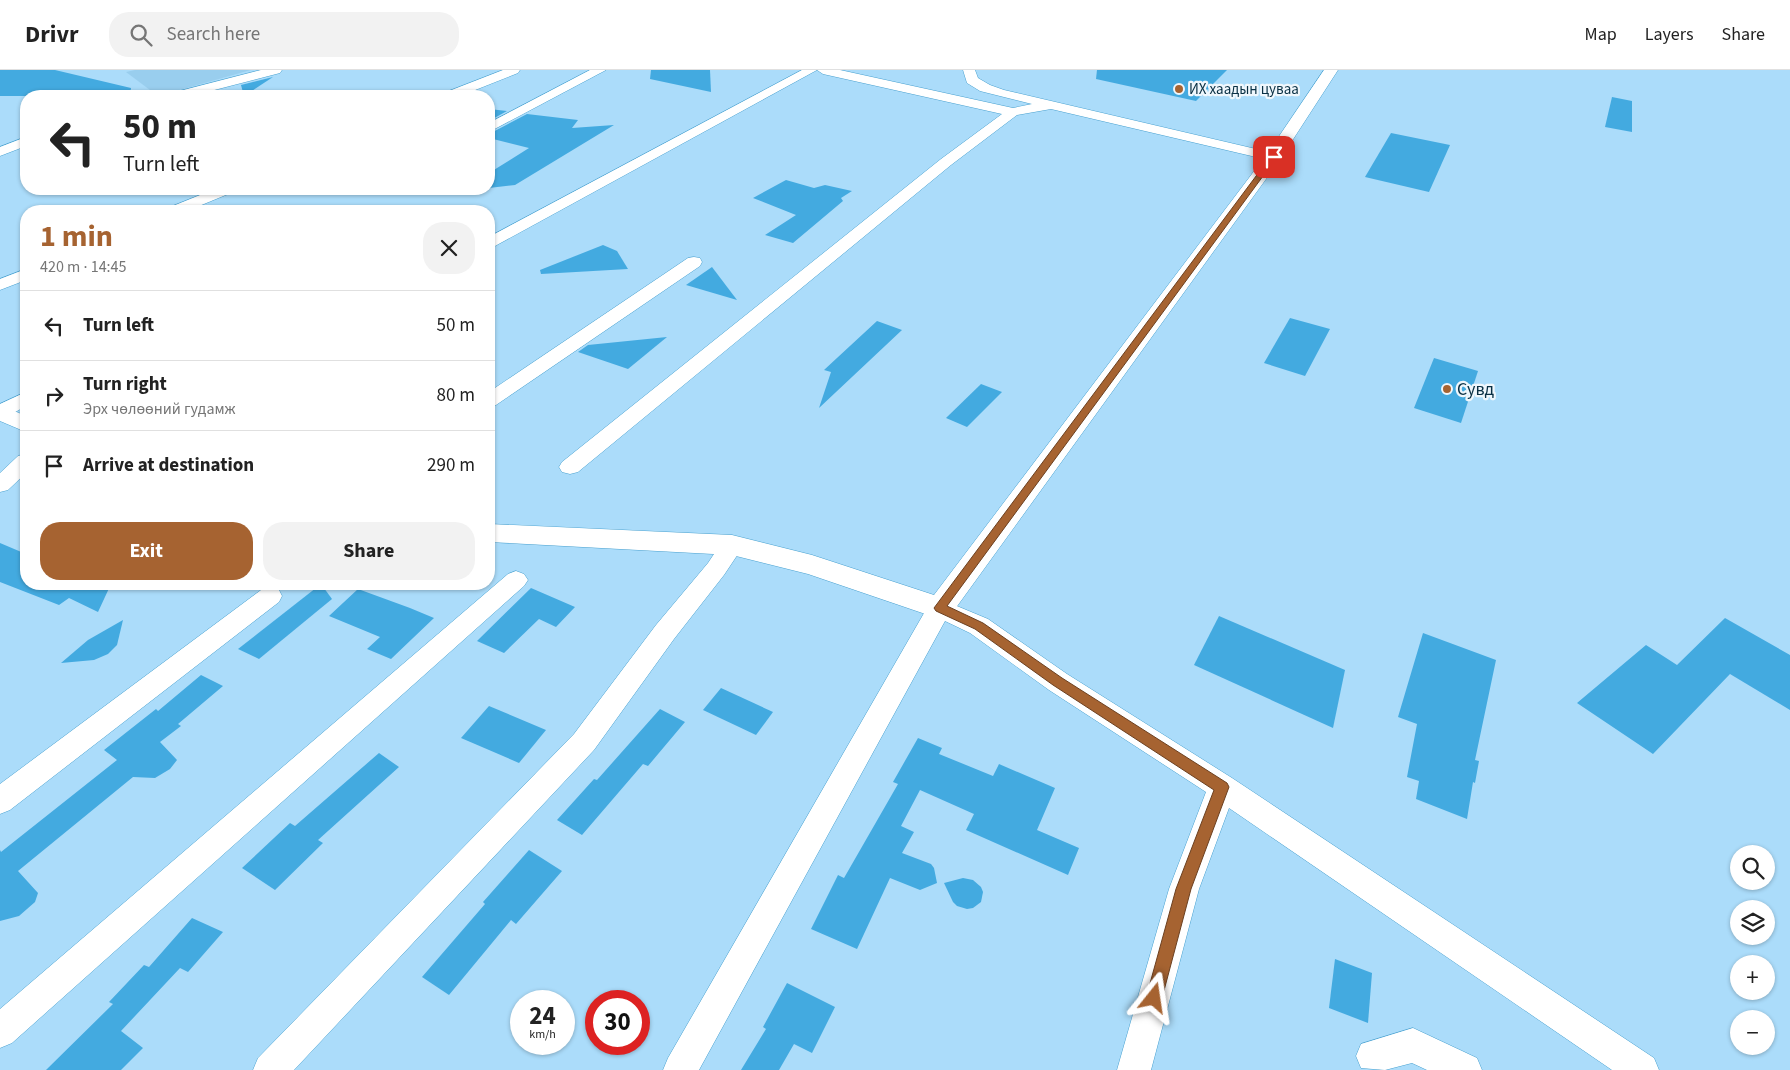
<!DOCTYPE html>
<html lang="en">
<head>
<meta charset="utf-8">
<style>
  body { margin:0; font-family:"Source Sans 3",sans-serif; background:#f2f2f2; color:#222; height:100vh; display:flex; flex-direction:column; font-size:19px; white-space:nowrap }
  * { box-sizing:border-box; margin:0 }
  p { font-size:16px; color:#767676 }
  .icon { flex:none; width:28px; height:28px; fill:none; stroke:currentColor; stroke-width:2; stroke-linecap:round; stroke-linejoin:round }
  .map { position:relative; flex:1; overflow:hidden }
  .details { position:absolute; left:20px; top:135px; width:475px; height:385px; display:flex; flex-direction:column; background:#fff; border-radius:20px; box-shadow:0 1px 4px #0004 }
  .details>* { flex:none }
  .guide { position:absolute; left:20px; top:20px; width:475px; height:105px; border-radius:20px; box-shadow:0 1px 4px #0004; background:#fff; color:#222; overflow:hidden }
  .fabs { position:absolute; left:1730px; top:775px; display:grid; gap:10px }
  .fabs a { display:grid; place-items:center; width:45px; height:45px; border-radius:50%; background:#fff; box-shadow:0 1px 4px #0004; font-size:25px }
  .speed { position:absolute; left:510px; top:920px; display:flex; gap:10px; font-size:25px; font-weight:700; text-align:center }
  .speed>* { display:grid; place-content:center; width:65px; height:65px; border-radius:50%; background:#fff; box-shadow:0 1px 4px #0004; line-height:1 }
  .speed small { font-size:12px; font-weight:400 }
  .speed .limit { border:8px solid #d22; background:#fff; color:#111 }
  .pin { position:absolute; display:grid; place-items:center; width:42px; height:42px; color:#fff; margin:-21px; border-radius:10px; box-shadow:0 2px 8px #0006 }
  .me { position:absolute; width:55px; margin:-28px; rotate:15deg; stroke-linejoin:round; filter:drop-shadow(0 0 4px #0008) }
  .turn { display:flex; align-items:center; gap:18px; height:105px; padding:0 20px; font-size:22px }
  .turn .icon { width:65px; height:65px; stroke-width:2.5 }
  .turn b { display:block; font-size:35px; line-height:42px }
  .round { display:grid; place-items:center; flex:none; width:52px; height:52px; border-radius:20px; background:#f2f2f2 }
  .headline { display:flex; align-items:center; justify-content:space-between; height:85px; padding:0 20px }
  h1 { font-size:30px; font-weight:700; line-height:38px; color:#a66331 }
  .cta { display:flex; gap:10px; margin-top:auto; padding:10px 20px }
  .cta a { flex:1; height:58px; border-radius:20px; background:#a66331; color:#fff; font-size:20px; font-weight:700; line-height:58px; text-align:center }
  .cta a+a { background:#f2f2f2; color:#222 }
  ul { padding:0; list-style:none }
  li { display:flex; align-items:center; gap:15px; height:70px; padding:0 20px; border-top:1px solid #e0e0e0 }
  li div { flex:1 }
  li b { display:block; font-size:19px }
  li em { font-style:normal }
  header { display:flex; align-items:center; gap:30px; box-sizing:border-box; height:70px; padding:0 25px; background:#fff; border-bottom:1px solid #e0e0e0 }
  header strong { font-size:24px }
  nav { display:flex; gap:28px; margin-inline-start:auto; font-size:18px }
  .search { width:350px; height:45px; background:#f2f2f2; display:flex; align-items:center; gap:12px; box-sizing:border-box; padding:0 18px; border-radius:20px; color:#767676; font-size:19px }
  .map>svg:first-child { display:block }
  .built { fill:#99ceee }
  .building { fill:#43aae0 }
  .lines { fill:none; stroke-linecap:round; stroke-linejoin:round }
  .minor-casing { stroke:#47a0cf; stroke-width:1 }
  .secondary-casing { stroke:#47a0cf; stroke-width:1 }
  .minor { fill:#fff; fill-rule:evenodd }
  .secondary { fill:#fff; fill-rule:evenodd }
  .route { fill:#a66331; stroke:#6c4020 }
  .poi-dot { fill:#a66331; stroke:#eff7fc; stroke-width:2 }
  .labels { text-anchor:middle; stroke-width:4.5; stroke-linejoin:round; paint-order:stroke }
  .far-poi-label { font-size:15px; fill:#093044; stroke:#eff7fc; text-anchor:start }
  .poi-label { font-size:18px; fill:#093044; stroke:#eff7fc; text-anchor:start }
</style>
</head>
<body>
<header>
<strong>Drivr</strong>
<div class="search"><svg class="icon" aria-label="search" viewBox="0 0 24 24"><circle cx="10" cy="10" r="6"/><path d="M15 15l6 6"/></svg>Search here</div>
<nav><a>Map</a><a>Layers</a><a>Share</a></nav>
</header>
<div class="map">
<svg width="1790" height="1000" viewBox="0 0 1790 1000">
  <rect width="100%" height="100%" fill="#abdcfa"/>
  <!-- built -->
  <path class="built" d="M135,0H251L158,26L126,2Z"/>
  <!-- building -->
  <g class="building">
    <path d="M0,0H55L131,18L130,26H0Z"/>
    <path d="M651,0H710L711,22L650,9Z"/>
    <path d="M1097,0H1227L1196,31L1096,9Z"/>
    <path d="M273,7L244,26L241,15Z"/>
    <path d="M1612,27L1632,31V62L1605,57Z"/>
    <path d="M489,39L507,41L489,51Z"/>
    <path d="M527,44L578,50L572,58L614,55L515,115L489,118V103L529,78L489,68V64Z"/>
    <path d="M1391,63L1450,75L1429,122L1365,107Z"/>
    <path d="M786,110L814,118L825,115L852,121L841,128L843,131L793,173L765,165L796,145L753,128Z"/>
    <path d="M603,175L617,181L628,199L541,204L540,200Z"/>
    <path d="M712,197L737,230L686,215Z"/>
    <path d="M1290,248L1330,259L1305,306L1264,293Z"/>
    <path d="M877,251L902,260L819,338L831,302L824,300Z"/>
    <path d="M667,267L628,299L578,282L588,275Z"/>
    <path d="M1434,288L1478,301L1461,353L1414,338Z"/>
    <path d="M981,314L1002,322L967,357L946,348Z"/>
    <path d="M0,473L26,484V514H111L98,542L69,528L59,535L0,512Z"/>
    <path d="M321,514L332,529L259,589L238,579Z"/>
    <path d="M531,518L575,537L556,557L539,549L504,583L477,571Z"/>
    <path d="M358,519L410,538L434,548L391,589L367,579L380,567L329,546Z"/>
    <path d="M1219,546L1345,600L1333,658L1194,595Z"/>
    <path d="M1725,548L1790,585V640L1730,604L1653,684L1577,633L1646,575L1677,595Z"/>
    <path d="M123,550L117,575L108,584L94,590L61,593L88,570Z"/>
    <path d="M1423,563L1496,590L1475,690L1479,691L1475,713L1473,712L1467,749L1416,729L1419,711L1407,707L1417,654L1398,647Z"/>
    <path d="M201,605L223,616L178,654L181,656L160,672L177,690L170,699L155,708L133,707L18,801L38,823L35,832L19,846L0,851V780L1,782L117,690L104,680L156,639L158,641Z"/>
    <path d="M721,618L773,642L756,665L703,640Z"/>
    <path d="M489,636L546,660L519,693L461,668Z"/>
    <path d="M660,639L685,652L648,696L643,694L582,765L557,750L594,709L597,710Z"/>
    <path d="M918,668L942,678L939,684L993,706L999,694L1055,718L1037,760L1079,778L1068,805L966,760L974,744L920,720L901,756L914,762L902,783L931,794L934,798L937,813L920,820L890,808L857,879L811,859L838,805L844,808L898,714L893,712Z"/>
    <path d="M379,683L399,697L318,770L323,773L275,820L242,798L290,753L295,756Z"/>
    <path d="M529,780L562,801L516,854L511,850L449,925L422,907L485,834L483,832Z"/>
    <path d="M963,808L973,810L981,817L983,822L981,832L973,838L967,839L957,836L953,832L944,813Z"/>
    <path d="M192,848L223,862L188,902L180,898L121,961L143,978L121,1000H46L113,934L109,932L144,895L149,897Z"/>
    <path d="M1335,889L1372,903L1368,953L1329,938Z"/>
    <path d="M787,913L835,937L812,983L794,974L779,1000H741L766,959L763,957Z"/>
  </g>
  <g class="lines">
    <defs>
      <g id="minor">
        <path d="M261,0H282L280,3L191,26H170L172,23Z"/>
        <path d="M503,0H520L518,3L460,26H442L444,23Z"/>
        <path d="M590,0H606L489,62V53Z"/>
        <path d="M802,0H840L1013,38L1032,34L980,21L967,13L963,0H975L978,8L990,15L1004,20L1273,83L1278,84L1280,87L1278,90L1273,91L1051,39L1017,45L951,95L578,402L570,404L562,402L559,397L562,392L941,89L1002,44L823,4L817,0L495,176L489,178V167Z"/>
        <path d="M26,67V76L0,86V77Z"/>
        <path d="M215,119H236L233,122L187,141H166L168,138Z"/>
        <path d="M694,187L700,188L702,192L700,196L496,335L489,337V322L688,188Z"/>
        <path d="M26,199V210L0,220V209Z"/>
        <path d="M26,322V336L8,346L0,348V334Z"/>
        <path d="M26,384V403L8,420L0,422V403L18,386Z"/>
        <path d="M732,467L740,469L744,475L724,505L674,569L594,680L294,1000H253L258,988L574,664L656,555L708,493L724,469Z"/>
        <path d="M516,501L524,504L528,510L524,516L12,973L0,978V939L508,504Z"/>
        <path d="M270,517L279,520L282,526L279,532L10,740L0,744V714L261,520Z"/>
        <path d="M940,529L988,549L1067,604L1232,708L1654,988L1659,1000H1612L1229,738L1199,819L1151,1000H1117L1169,819L1206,722L1049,620L970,563L945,551L699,1000H663L668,988L931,531Z"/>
        <path d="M1413,958L1477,988L1482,1000H1427L1412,993L1385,1000L1361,998L1356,986L1361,974Z"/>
      </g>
      <g id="secondary">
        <path d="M1324,0H1338L1279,91L950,546L940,549L808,504L732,485L489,472V454L732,465L812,485L934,525L1267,84Z"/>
        <path d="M0,335L26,346V362L0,351Z"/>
      </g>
    </defs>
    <!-- minor casing -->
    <use href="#minor" class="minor-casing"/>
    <!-- secondary casing -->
    <use href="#secondary" class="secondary-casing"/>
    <!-- minor -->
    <use href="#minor" class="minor"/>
    <!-- secondary -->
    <use href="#secondary" class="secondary"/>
  </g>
  <!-- route -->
  <path class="route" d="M1271,86L1277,87L947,536L983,553L1062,608L1227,713L1229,717L1191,819L1162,928L1160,933L1154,935L1148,933L1146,928L1176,819L1214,720L1053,615L975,559L936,541L934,538Z"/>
  <!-- markers -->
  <g class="poi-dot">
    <circle cx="1179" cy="19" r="5"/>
    <circle cx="1447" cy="319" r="5"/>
  </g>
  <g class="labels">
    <!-- far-poi labels -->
    <g class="far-poi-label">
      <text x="1189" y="24">ИХ хаадын цуваа</text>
    </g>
    <!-- poi labels -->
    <g class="poi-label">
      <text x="1457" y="325">Сувд</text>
    </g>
  </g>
</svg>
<div class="fabs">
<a><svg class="icon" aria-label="search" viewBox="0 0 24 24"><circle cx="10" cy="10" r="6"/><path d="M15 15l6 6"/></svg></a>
<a><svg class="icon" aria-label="layers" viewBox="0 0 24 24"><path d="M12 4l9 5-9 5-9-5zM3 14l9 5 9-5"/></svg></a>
<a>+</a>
<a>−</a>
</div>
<div class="speed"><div>24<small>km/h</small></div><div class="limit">30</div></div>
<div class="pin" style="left:1274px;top:87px;background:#d93025"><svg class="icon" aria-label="arrive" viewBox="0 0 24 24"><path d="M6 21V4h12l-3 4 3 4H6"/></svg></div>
<svg class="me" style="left:1154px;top:928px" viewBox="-20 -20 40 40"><path d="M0-17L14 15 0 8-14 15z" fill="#a66331" stroke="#fff" stroke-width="4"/></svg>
<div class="guide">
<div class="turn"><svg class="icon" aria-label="left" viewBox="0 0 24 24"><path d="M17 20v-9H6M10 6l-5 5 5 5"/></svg><div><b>50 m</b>Turn left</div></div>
</div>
<section class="details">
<div class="headline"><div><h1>1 min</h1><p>420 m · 14:45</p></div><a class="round"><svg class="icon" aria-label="close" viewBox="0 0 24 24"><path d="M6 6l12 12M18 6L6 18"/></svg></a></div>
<ul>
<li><svg class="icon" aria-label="left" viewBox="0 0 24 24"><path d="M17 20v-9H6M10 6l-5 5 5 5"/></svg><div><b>Turn left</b></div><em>50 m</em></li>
<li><svg class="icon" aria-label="right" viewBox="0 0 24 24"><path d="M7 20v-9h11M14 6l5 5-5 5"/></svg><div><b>Turn right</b><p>Эрх чөлөөний гудамж</p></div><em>80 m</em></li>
<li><svg class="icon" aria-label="arrive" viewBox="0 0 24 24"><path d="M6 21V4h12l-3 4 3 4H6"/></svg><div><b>Arrive at destination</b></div><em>290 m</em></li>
</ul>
<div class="cta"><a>Exit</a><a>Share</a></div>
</section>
</div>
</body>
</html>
